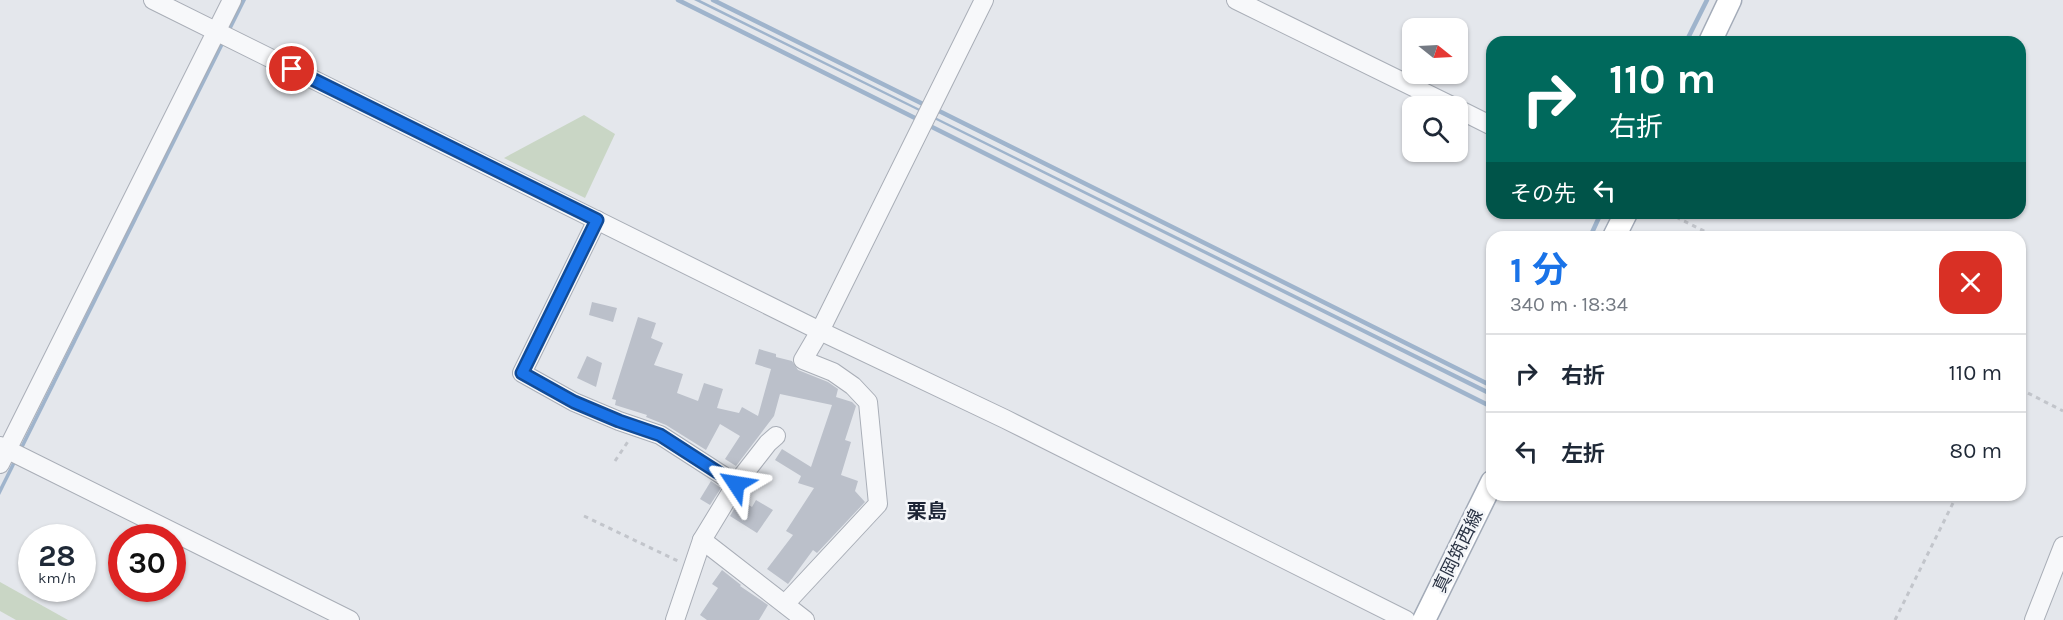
<!DOCTYPE html>
<html lang="ja">
<head>
<meta charset="utf-8">
<style>
  body { margin:0; font-family:Karla,"Noto Sans JP",sans-serif; background:#f6f6f7; color:#1f2937; height:100vh; display:flex; flex-direction:column; font-size:22px; white-space:nowrap }
  * { box-sizing:border-box; margin:0 }
  p { font-size:20px; color:#747a83 }
  .icon { flex:none; width:33px; height:33px; fill:none; stroke:currentColor; stroke-width:2; stroke-linecap:round; stroke-linejoin:round }
  .map { position:relative; flex:1; overflow:hidden }
  .panel { position:absolute; left:1486px; top:231px; width:540px; height:270px; display:flex; flex-direction:column; background:#fff; border-radius:18px; box-shadow:0 2px 4px #0004 }
  .panel>* { flex:none }
  .guide { position:absolute; left:1486px; top:36px; width:540px; height:183px; border-radius:18px; box-shadow:0 2px 4px #0004; background:#00695c; color:#fff; overflow:hidden }
  .needle { width:39px; rotate:108deg }
  .tools { position:absolute; left:1402px; top:18px; display:grid; gap:12px }
  .tools a { display:grid; place-items:center; width:66px; height:66px; border-radius:12px; background:#fff; box-shadow:0 2px 4px #0004; font-size:30px }
  .speed { position:absolute; left:18px; top:524px; display:flex; gap:12px; font-size:30px; font-weight:700; text-align:center }
  .speed>* { display:grid; place-content:center; width:78px; height:78px; border-radius:50%; background:#fff; box-shadow:0 2px 4px #0004; line-height:1 }
  .speed small { font-size:15px; font-weight:400 }
  .speed .limit { border:9px solid #d22; background:#fff; color:#111 }
  .pin { position:absolute; display:grid; place-items:center; width:51px; height:51px; color:#fff; margin:-26px; border:3px solid #fff; border-radius:50%; box-shadow:0 2px 6px #0007 }
  .me { position:absolute; width:66px; margin:-33px; rotate:303deg; stroke-linejoin:round; filter:drop-shadow(0 0 4px #0008) }
  .turn { display:flex; align-items:center; gap:21px; height:126px; padding:0 24px; font-size:27px }
  .turn .icon { width:78px; height:78px; stroke-width:2.5 }
  .turn b { display:block; font-size:42px; line-height:51px }
  .then { display:flex; align-items:center; height:57px; padding:0 24px; background:#0003; gap:12px; font-size:22px }
  .round { display:grid; place-items:center; flex:none; width:63px; height:63px; border-radius:18px; background:#f6f6f7 }
  .overview { display:flex; align-items:center; justify-content:space-between; height:102px; padding:0 24px }
  h1 { font-size:36px; font-weight:700; line-height:45px; color:#1a73e8 }
  ul { padding:0; list-style:none }
  li { display:flex; align-items:center; gap:18px; height:78px; padding:0 24px; border-top:2px solid #e0e1e3 }
  li div { flex:1 }
  li b { display:block; font-size:22px }
  li em { font-style:normal }
  .map>svg:first-child { display:block }
  .green { fill:#c9d6c5 }
  .water { fill:#9fb4cc }
  .lines { fill:none; stroke-linecap:round; stroke-linejoin:round }
  .stream { stroke:#9fb4cc; stroke-width:4.5 }
  .building { fill:#bbc0ca }
  .minor-casing { stroke:#a9aeb7; stroke-width:20 }
  .major-casing { stroke:#a3abb8; stroke-width:25 }
  .path { stroke:#c2c5cb; stroke-width:3; stroke-dasharray:4.5 4.5; stroke-linecap:butt }
  .minor { stroke:#f7f8fa; stroke-width:18 }
  .major { stroke:#fff; stroke-width:22 }
  .route-casing { stroke:#114b97; stroke-width:15 }
  .route { stroke:#1a73e8; stroke-width:10 }
  .labels { text-anchor:middle; stroke-width:5; stroke-linejoin:round; paint-order:stroke }
  .street-label { font-size:18px; fill:#2b3445; stroke:#f4f6f9 }
  .neighbourhood-label { font-size:20px; font-weight:bold; fill:#1d2536; stroke:#f4f6f9 }
</style>
</head>
<body>
<div class="map">
<svg width="2063" height="620" viewBox="0 0 2063 620">
  <rect width="100%" height="100%" fill="#e4e7ec"/>
  <!-- green -->
  <g class="green">
    <path d="M584,115L615,134L585,198L504,158Z"/>
    <path d="M0,582L68,620H16L0,611Z"/>
  </g>
  <!-- water -->
  <g class="water">
    <path d="M242,0H246L0,495V487Z"/>
    <path d="M694,0H700L922,110L921,112Z"/>
    <path d="M933,116L1492,392V397L932,118Z"/>
  </g>
  <g class="lines">
    <!-- stream -->
    <g class="stream">
      <path d="M678,0L915,118"/>
      <path d="M713,0L923,104"/>
      <path d="M1686,42L1707,0"/>
      <path d="M937,110L1492,386"/>
      <path d="M930,126L1492,407"/>
      <path d="M1590,237L1601,213"/>
    </g>
  </g>
  <!-- building -->
  <g class="building">
    <path d="M592,302L617,308L613,322L589,315Z"/>
    <path d="M638,317L656,323L651,338L663,343L654,365L683,374L677,393L698,401L704,383L723,389L717,408L739,413L742,407L758,416L771,369L755,364L759,349L776,354V357L792,361L798,370L828,382L838,389L836,397L852,402L856,406L845,440L851,442L841,475L858,481L855,491L865,502L817,553L813,550L788,584L767,569L793,535L786,531L814,488L798,483L801,476L775,460L782,449L811,467L832,405L780,394L774,416L736,466L725,459L740,436L720,424L706,450L666,425L646,417L647,415L615,405L616,400L612,399Z"/>
    <path d="M587,356L602,363L596,387L577,378Z"/>
    <path d="M711,481L721,488L710,505L700,499Z"/>
    <path d="M740,499L752,507L756,500L773,510L757,533L730,516Z"/>
    <path d="M722,570L741,585L740,586L768,605L759,620H707L700,615L718,588L712,584Z"/>
  </g>
  <g class="lines">
    <defs>
      <g id="minor">
        <path d="M153,0L820,331L1005,419L1406,620"/>
        <path d="M1236,0L1452,106"/>
        <path d="M1458,109L1492,126"/>
        <path d="M597,220L522,373L574,402L619,421L660,435L736,484L702,540L675,620"/>
        <path d="M0,446L350,620"/>
        <path d="M0,464L232,0"/>
        <path d="M736,484L768,443L776,436"/>
        <path d="M702,540L805,620"/>
        <path d="M785,604L878,504L868,402L853,386L833,372L803,360L820,331L984,0"/>
        <path d="M2034,620L2063,546"/>
      </g>
      <g id="major">
        <path d="M1710,42L1730,0"/>
        <path d="M1614,237L1626,213"/>
        <path d="M1424,620L1492,482"/>
      </g>
    </defs>
    <!-- minor casing -->
    <use href="#minor" class="minor-casing"/>
    <!-- major casing -->
    <use href="#major" class="major-casing"/>
    <!-- path -->
    <g class="path">
      <path d="M1668,213L1716,237"/>
      <path d="M2020,389L2063,411"/>
      <path d="M615,461L629,440"/>
      <path d="M584,516L680,562"/>
      <path d="M1895,620L1957,495"/>
    </g>
    <!-- minor -->
    <use href="#minor" class="minor"/>
    <!-- major -->
    <use href="#major" class="major"/>
  </g>
  <g class="lines">
    <defs>
      <path id="route" d="M292,69L597,220L522,373L574,402L619,421L660,435L736,484"/>
    </defs>
    <!-- route casing -->
    <use href="#route" class="route-casing"/>
    <!-- route -->
    <use href="#route" class="route"/>
  </g>
  <g class="labels">
    <!-- street labels -->
    <g class="street-label">
      <text transform="translate(1458 551) rotate(-64)" y="6">真岡筑西線</text>
    </g>
    <!-- neighbourhood labels -->
    <g class="neighbourhood-label">
      <text x="927" y="518">栗島</text>
    </g>
  </g>
</svg>
<div class="tools">
<a><svg class="needle" viewBox="-14 -14 28 28"><path d="M0-13l5 13h-10z" fill="#e53935"/><path d="M0 13l5-13h-10z" fill="#747a83"/></svg></a>
<a><svg class="icon" aria-label="search" viewBox="0 0 24 24"><circle cx="10" cy="10" r="6"/><path d="M15 15l6 6"/></svg></a>
</div>
<div class="speed"><div>28<small>km/h</small></div><div class="limit">30</div></div>
<div class="pin" style="left:292px;top:69px;background:#d93025"><svg class="icon" aria-label="arrive" viewBox="0 0 24 24"><path d="M6 21V4h12l-3 4 3 4H6"/></svg></div>
<svg class="me" style="left:736px;top:484px" viewBox="-20 -20 40 40"><path d="M0-17L14 15 0 8-14 15z" fill="#1a73e8" stroke="#fff" stroke-width="4"/></svg>
<div class="guide">
<div class="turn"><svg class="icon" aria-label="right" viewBox="0 0 24 24"><path d="M7 20v-9h11M14 6l5 5-5 5"/></svg><div><b>110 m</b>右折</div></div>
<div class="then">その先<svg class="icon" aria-label="left" viewBox="0 0 24 24"><path d="M17 20v-9H6M10 6l-5 5 5 5"/></svg></div>
</div>
<section class="panel">
<div class="overview"><div><h1>1 分</h1><p>340 m · 18:34</p></div><a class="round" style="background:#d93025;color:#fff"><svg class="icon" aria-label="close" viewBox="0 0 24 24"><path d="M6 6l12 12M18 6L6 18"/></svg></a></div>
<ul>
<li><svg class="icon" aria-label="right" viewBox="0 0 24 24"><path d="M7 20v-9h11M14 6l5 5-5 5"/></svg><div><b>右折</b></div><em>110 m</em></li>
<li><svg class="icon" aria-label="left" viewBox="0 0 24 24"><path d="M17 20v-9H6M10 6l-5 5 5 5"/></svg><div><b>左折</b></div><em>80 m</em></li>
</ul>
</section>
</div>
</body>
</html>
